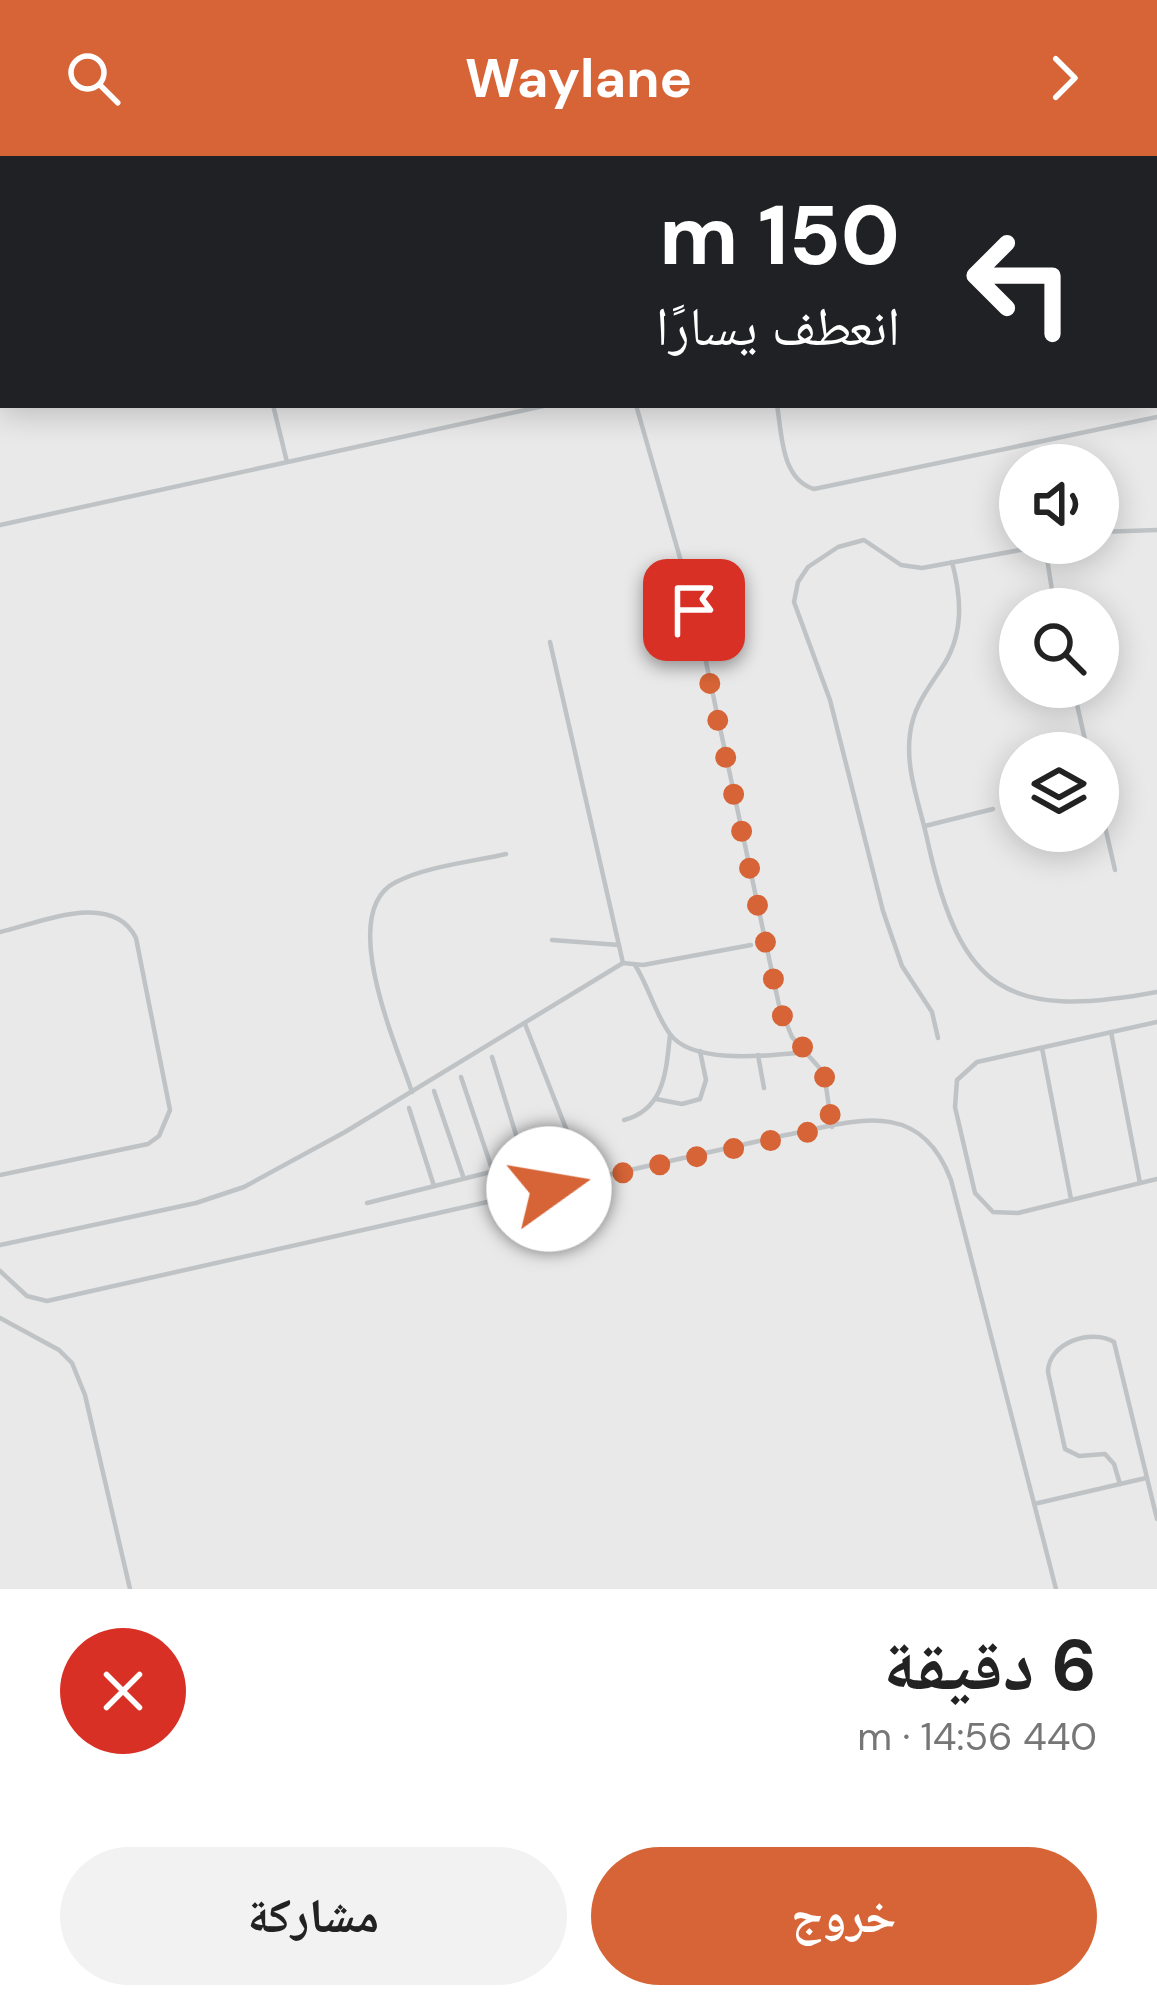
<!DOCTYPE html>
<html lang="ar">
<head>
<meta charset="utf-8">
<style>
  body { margin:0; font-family:"DM Sans","Noto Naskh Arabic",sans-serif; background:#f2f2f2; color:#222; direction:rtl; height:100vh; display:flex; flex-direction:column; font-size:45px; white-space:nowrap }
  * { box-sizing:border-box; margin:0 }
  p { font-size:39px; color:#767676 }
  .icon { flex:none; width:66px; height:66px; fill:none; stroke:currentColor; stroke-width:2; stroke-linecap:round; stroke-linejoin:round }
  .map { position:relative; height:1433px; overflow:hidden; direction:ltr }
  .drawer { display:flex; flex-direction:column; background:#fff; flex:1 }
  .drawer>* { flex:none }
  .banner { position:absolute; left:0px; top:0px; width:1158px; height:252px; box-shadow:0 6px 30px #0003; direction:rtl; background:#202124; color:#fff; overflow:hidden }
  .controls { position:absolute; left:999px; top:288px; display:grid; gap:24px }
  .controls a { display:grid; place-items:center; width:120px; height:120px; border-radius:50%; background:#fff; box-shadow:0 6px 30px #0003; font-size:60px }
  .pin { position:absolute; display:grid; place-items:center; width:102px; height:102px; color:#fff; margin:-51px; border-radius:24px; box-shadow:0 6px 18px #0006 }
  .me { position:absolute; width:132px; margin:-66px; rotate:77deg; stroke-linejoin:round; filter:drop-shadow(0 0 9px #0008) }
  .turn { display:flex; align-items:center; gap:42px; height:252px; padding:0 60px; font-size:54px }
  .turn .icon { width:156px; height:156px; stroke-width:2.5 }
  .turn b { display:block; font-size:84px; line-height:102px }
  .round { display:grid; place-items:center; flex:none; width:126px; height:126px; border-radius:63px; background:#f2f2f2 }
  .head { display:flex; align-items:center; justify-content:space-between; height:204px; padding:0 60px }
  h1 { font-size:72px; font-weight:700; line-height:90px }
  .cta { display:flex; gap:24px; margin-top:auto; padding:24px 60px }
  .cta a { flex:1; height:138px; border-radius:72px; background:#d66436; color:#fff; font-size:48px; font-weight:700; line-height:138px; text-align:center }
  .cta a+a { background:#f2f2f2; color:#222 }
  header { display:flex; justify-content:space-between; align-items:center; height:156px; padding:0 60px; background:#d66436; color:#fff; font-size:54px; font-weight:700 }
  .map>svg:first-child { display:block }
  .built { fill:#e8e9e8; fill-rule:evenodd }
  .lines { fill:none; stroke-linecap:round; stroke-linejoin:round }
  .service { stroke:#bfc3c6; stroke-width:4.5 }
  .route { stroke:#d66436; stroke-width:21; stroke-dasharray:0 37.8 }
</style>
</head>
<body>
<header><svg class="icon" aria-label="forward" viewBox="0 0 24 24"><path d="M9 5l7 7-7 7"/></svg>Waylane<svg class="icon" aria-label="search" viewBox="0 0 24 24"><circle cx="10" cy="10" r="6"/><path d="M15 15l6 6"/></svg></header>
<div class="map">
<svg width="1157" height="1433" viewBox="0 0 1157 1433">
  <rect width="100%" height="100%" fill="#f7f8f5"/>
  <!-- built -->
  <path class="built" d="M0,0H1157V1433H0ZM3,3H1155V249H3ZM1020,309H1098V387H1020ZM1020,453H1098V531H1020ZM1020,597H1098V675H1020Z"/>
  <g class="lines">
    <!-- service -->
    <g class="service">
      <path d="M1155,116H1157"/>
      <path d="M273,249L287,306"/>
      <path d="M636,249L695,454L779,849L792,881L824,917L832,971"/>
      <path d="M777,249C782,278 781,323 814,333L1157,261"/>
      <path d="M0,369L548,249"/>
      <path d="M1098,376L1157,374"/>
      <path d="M1045,390L1055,453"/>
      <path d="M952,406C962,443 964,480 941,513C927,534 913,552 910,578C905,615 921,652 928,687C961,835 1007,864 1157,836"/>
      <path d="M550,486L623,807"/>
      <path d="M1073,531L1088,597"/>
      <path d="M1098,640L1115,714"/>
      <path d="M925,670L993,653"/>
      <path d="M0,776C40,767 112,734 136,782L170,954L159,980L148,988L0,1019"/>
      <path d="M552,784L619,789"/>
      <path d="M635,809C649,831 655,858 670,878C693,910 773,899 809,896"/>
      <path d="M1157,866L977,906L957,924L955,951L975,1037L993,1056L1018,1057L1157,1023"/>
      <path d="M1111,876L1140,1027"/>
      <path d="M938,882L932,856L902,810L883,755L830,544L794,446L798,426L808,411L838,391L864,384L901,409L922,412L1058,387"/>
      <path d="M1042,892L1071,1043"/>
      <path d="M758,899L764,932"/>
      <path d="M492,901L525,1008"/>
      <path d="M461,921L493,1016"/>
      <path d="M434,935L463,1020"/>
      <path d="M412,936C397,890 336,756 396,726C428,710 471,706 506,698"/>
      <path d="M656,943L682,948L700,943L706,924L700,895"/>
      <path d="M409,952L434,1030"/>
      <path d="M624,964C665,953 666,915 670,879"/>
      <path d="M367,1047L554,1000L566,994L567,975L525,868"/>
      <path d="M0,1089L196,1047L244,1031L345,976L623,807L643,809L751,789"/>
      <path d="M0,1115L27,1140L47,1145L781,980C852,966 919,939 951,1024L1056,1433"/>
      <path d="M0,1162L59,1194L72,1207L85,1239L130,1433"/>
      <path d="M1120,1328L1114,1308L1105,1298L1079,1300L1065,1293L1048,1216C1048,1187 1091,1172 1114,1186L1157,1363"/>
      <path d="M1034,1348L1146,1322"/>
    </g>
  </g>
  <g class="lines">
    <!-- route -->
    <path class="route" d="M549,1033L832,971L824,917L786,871L779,849L694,454"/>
  </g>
</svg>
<div class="controls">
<a><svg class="icon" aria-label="sound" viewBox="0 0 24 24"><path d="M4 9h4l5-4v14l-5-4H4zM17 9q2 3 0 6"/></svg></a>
<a><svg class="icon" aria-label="search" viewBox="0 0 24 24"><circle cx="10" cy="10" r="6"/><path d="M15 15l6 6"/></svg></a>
<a><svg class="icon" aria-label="layers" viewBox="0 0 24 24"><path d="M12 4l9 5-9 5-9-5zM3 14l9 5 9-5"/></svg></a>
</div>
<div class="pin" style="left:694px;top:454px;background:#d93025"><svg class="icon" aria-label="arrive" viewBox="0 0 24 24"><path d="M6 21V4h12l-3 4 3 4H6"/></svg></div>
<svg class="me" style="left:549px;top:1033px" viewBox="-20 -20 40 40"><circle r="19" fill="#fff"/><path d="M0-13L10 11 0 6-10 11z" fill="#d66436"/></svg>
<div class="banner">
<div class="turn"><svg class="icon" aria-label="left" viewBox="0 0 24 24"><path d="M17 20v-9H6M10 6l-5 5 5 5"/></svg><div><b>150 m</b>انعطف يسارًا</div></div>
</div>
</div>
<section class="drawer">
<div class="head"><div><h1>6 دقيقة</h1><p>440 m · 14:56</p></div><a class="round" style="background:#d93025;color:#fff"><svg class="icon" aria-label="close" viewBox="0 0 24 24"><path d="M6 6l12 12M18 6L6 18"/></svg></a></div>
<div class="cta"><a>خروج</a><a>مشاركة</a></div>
</section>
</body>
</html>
